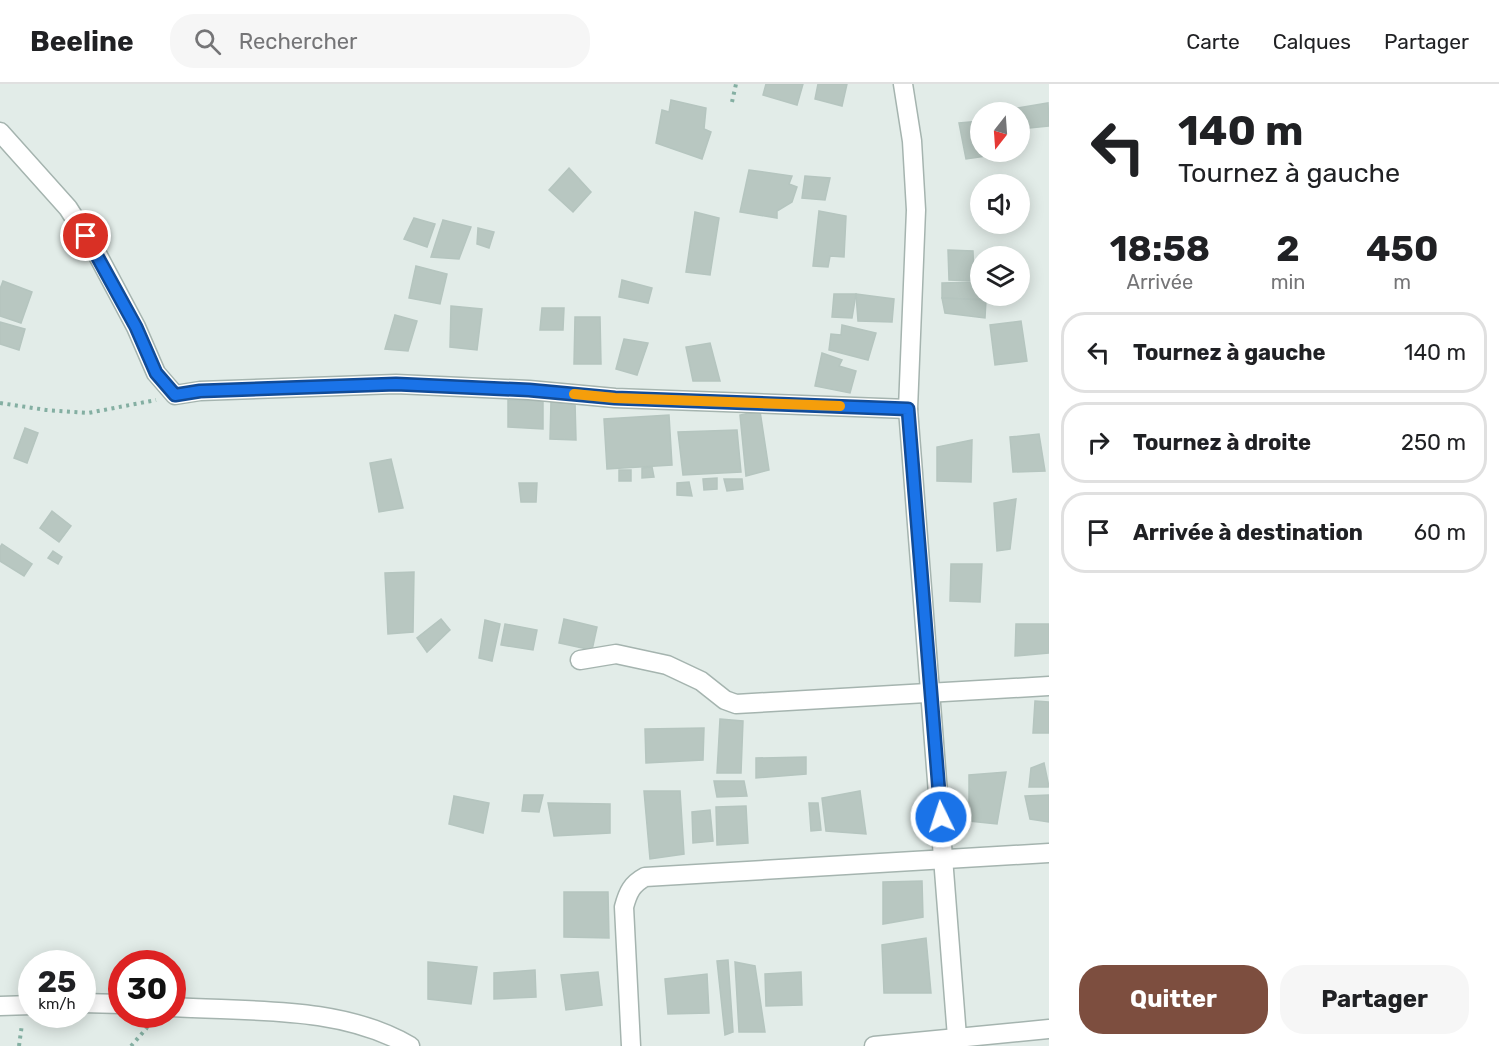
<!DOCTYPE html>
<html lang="fr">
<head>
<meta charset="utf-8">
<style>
  body { margin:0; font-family:Rubik,sans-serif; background:#f6f6f6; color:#202124; height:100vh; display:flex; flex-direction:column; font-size:22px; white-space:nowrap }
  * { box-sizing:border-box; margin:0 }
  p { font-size:20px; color:#757577 }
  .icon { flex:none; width:33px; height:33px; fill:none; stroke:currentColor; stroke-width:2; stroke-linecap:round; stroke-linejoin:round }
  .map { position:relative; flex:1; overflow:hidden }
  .sheet { display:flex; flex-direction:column; background:#fff; width:450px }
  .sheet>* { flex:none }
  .banner { background:#fff; color:#202124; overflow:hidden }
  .needle { width:39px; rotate:197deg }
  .controls { position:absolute; left:970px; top:18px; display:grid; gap:12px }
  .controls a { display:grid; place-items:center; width:60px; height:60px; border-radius:50%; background:#fff; box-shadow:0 3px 15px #0003; font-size:30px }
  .speed { position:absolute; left:18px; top:866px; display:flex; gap:12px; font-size:30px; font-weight:700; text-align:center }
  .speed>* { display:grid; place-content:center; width:78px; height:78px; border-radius:50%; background:#fff; box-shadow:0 3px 15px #0003; line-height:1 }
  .speed small { font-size:15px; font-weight:400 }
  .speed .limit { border:9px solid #d22; background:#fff; color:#111 }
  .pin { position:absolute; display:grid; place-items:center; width:51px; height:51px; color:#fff; margin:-26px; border:3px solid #fff; border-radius:50%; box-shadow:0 2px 6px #0007 }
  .me { position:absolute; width:66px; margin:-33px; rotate:356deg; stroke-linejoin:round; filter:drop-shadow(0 0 4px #0008) }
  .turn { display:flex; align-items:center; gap:21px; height:126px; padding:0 30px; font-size:27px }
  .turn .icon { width:78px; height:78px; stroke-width:2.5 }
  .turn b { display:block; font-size:42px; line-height:51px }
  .eta { display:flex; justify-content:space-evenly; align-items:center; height:102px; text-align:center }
  .eta b { font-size:36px; font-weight:700; line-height:42px }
  .primary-button { display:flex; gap:12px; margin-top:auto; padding:12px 30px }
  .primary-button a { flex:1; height:69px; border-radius:24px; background:#7d4e3f; color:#fff; font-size:24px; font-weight:700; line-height:69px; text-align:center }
  .primary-button a+a { background:#f6f6f6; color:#202124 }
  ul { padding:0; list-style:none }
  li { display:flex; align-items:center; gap:18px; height:81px; margin:0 12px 9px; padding:0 18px; border:3px solid #e0e0e0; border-radius:24px }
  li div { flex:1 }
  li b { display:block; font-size:22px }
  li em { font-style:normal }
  header { display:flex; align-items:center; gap:36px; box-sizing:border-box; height:84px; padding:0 30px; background:#fff; border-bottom:2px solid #e0e0e0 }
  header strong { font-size:28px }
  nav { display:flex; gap:33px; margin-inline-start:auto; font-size:21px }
  .search { width:420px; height:54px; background:#f6f6f6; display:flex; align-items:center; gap:15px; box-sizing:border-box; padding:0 21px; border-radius:24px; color:#757577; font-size:22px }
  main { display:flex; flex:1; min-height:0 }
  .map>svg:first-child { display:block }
  .building { fill:#b8c7c1; stroke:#b5c5bf; stroke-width:1.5 }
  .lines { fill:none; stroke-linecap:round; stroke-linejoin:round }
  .street-casing { stroke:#a5b4af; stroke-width:21 }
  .path { stroke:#84afa2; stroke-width:4; stroke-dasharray:3 4.5; stroke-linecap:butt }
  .street { stroke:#fff; stroke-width:18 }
  .route-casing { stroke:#114b97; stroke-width:15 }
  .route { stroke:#1a73e8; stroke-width:10 }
  .slow { stroke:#f59e0b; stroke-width:10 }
</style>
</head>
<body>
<header>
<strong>Beeline</strong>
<div class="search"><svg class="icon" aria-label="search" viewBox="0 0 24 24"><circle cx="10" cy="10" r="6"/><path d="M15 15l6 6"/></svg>Rechercher</div>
<nav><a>Carte</a><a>Calques</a><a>Partager</a></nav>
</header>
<main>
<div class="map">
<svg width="1049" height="962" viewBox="0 0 1049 962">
  <rect width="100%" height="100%" fill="#e2ece8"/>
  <!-- building -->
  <g class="building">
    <path d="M766,0H803L797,21L763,11Z"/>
    <path d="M818,0H847L842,22L815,15Z"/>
    <path d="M671,16L706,24L704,45L711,48L702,75L656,59L662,26L669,28Z"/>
    <path d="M1048,19L1049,42L1020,45V28H1013L1012,25Z"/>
    <path d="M981,37V68H993L994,71L966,75L959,39Z"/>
    <path d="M569,84L591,108L573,128L549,106Z"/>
    <path d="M749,86L792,92L789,100L797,103L792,118L777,127V134L740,128Z"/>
    <path d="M805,92L830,94L825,116L802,114Z"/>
    <path d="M819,127L846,132L844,173L830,172L828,183L813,182Z"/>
    <path d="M695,128L719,134L710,191L686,188Z"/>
    <path d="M414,134L435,140L427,163L404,155Z"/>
    <path d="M443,136L471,143L459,175L431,173Z"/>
    <path d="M478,144L494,148L489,164L477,160Z"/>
    <path d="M948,166L973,167L974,197L949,196Z"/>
    <path d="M416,182L447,190L440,220L409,214Z"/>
    <path d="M622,196L652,204L648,219L619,213Z"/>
    <path d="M3,197L32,208L21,239L0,232V205Z"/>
    <path d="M981,198V212H986V216L942,214V199Z"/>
    <path d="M834,210H856L852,234L832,233Z"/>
    <path d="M856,210L894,215L892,238L858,237Z"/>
    <path d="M942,214L986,216L985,234L945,229Z"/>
    <path d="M451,222L482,225L477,266L450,263Z"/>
    <path d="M542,224H564L563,246H540Z"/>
    <path d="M395,231L417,237L408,267L385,265Z"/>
    <path d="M575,233H600L601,280H574Z"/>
    <path d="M1021,237L1027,277L995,281L990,241Z"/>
    <path d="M0,238L25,245L19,266L0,260Z"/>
    <path d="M842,241L876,249L868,276L829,266L831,250L841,251Z"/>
    <path d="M624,255L648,259L637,291L616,285Z"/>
    <path d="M710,259L720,297H693L686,263Z"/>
    <path d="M822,269L842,276L839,282L856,287L850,309L815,302Z"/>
    <path d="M508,316L543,317V345L508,343Z"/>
    <path d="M551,317L575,318L576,356L550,355Z"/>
    <path d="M760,327L769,386L746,392L740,331Z"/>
    <path d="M669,331L672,381L607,385L604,335Z"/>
    <path d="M25,344L38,349L27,379L14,374Z"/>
    <path d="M737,346L741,388L683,391L678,348Z"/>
    <path d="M1039,350L1045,387L1013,388L1010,353Z"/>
    <path d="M972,356L971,398L937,397V363Z"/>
    <path d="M391,375L403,424L379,428L370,379Z"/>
    <path d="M652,383L654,393L642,394V384Z"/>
    <rect x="619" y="386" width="12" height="11"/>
    <path d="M717,394V405L704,406L703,395Z"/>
    <path d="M724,395H742L743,405L727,407Z"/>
    <path d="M689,398L692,412L677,411V399Z"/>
    <path d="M519,399H537L536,418H521Z"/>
    <path d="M1016,415L1010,465L997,467L994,419Z"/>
    <path d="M52,427L71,442L59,458L40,444Z"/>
    <path d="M2,460L32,480L24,492L0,477V463Z"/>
    <path d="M53,467L62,473L58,480L48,474Z"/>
    <path d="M951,480H982L980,518L950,517Z"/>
    <path d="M414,488L413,548L388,550L385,489Z"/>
    <path d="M441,535L450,546L427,568L417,554Z"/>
    <path d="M564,535L597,543L592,566L559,559Z"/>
    <path d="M485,536L500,540L492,577L479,574Z"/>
    <path d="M505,540L537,546L533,566L501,561Z"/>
    <path d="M1016,540H1049V569L1015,572Z"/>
    <path d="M1035,617L1049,618V649H1033Z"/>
    <path d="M720,635L743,637L741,689H717Z"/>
    <path d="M704,644L703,676L646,679L645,645Z"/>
    <path d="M806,673V690L756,694V674Z"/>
    <path d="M1044,679L1049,703H1029L1031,684Z"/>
    <path d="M1006,688L997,740L969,737V691Z"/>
    <path d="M714,697H744L747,712L717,713Z"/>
    <path d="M644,707H680L684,770L650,775Z"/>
    <path d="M860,707L866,750L826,747L822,714Z"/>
    <path d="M524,711H543L539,728L522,727Z"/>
    <path d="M1049,711V738L1030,735L1025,712Z"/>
    <path d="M454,712L489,719L483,749L449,740Z"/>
    <path d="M548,719L610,720V749L554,752Z"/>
    <path d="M809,719H818L821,746L811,747Z"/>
    <path d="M746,722L748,759L717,761L716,723Z"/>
    <path d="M710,726L713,757L693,759L692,728Z"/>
    <path d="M922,797L923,833L883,840V798Z"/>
    <path d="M564,808H608L609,854L564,853Z"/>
    <path d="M926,854L931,909H884L882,861Z"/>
    <path d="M728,876L733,948L725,951L717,877Z"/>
    <path d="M428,878L477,883L471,920L428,915Z"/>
    <path d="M735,878L755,882L765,948H739Z"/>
    <path d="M535,886L536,913L494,915V889Z"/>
    <path d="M598,888L602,921L566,926L561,891Z"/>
    <path d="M801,888L802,921L766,922L765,890Z"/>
    <path d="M707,890L709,929L668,930L665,895Z"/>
  </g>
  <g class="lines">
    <defs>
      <g id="street">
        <path d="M903,0L912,57L916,126L908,325L957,953"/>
        <path d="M0,48L68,124L95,166L136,243L156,289L175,311L200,307L396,300L529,306L615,314L908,325"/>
        <path d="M580,576L616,570L667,581L701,597L725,616L736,620L1049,602"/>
        <path d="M82,919L122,920"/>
        <path d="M0,922L32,921"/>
        <path d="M172,923C251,928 340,921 410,962"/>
        <path d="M631,962L624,823C628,808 632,800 645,793L1049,769"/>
        <path d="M874,962L1049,945"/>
      </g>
    </defs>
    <!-- street casing -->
    <use href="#street" class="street-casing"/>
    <!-- path -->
    <g class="path">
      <path d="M732,18L736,0"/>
      <path d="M0,319L46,326L88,329L156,316"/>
      <path d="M19,962L22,940"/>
      <path d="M131,962L146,945L153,932L157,930"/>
    </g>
    <!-- street -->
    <use href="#street" class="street"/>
  </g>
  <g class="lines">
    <defs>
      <path id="route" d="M86,152L136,243L156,289L175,311L200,307L396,300L529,306L615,314L908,325L941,733"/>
    </defs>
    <!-- route casing -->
    <use href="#route" class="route-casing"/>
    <!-- route -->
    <use href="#route" class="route"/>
    <!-- slow -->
    <path class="slow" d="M574,310L615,314L840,322"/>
  </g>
</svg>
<div class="controls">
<a><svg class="needle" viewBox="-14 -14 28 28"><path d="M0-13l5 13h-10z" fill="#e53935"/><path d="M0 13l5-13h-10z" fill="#757577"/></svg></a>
<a><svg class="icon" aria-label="sound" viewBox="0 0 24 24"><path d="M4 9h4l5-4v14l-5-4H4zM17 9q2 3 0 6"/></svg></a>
<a><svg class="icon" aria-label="layers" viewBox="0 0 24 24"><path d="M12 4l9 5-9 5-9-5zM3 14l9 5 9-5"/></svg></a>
</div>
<div class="speed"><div>25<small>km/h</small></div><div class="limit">30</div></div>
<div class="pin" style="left:86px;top:152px;background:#d93025"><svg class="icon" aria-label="arrive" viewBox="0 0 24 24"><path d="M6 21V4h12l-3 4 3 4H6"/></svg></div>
<svg class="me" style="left:941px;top:733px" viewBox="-20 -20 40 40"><circle r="17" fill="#1a73e8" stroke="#fff" stroke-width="3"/><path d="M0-11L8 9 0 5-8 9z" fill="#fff"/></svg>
</div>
<section class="sheet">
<div class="banner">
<div class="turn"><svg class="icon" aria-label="left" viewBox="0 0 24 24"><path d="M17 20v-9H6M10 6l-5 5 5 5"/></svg><div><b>140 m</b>Tournez à gauche</div></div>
</div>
<div class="eta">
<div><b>18:58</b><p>Arrivée</p></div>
<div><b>2</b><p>min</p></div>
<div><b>450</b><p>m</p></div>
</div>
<ul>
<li><svg class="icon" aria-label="left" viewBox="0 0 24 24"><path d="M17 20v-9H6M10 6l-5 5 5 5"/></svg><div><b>Tournez à gauche</b></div><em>140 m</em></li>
<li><svg class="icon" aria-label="right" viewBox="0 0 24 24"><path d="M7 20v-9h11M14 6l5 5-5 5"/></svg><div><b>Tournez à droite</b></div><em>250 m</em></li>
<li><svg class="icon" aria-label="arrive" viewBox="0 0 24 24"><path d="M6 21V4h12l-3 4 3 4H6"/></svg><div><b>Arrivée à destination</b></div><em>60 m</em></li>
</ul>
<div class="primary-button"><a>Quitter</a><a>Partager</a></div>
</section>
</main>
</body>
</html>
